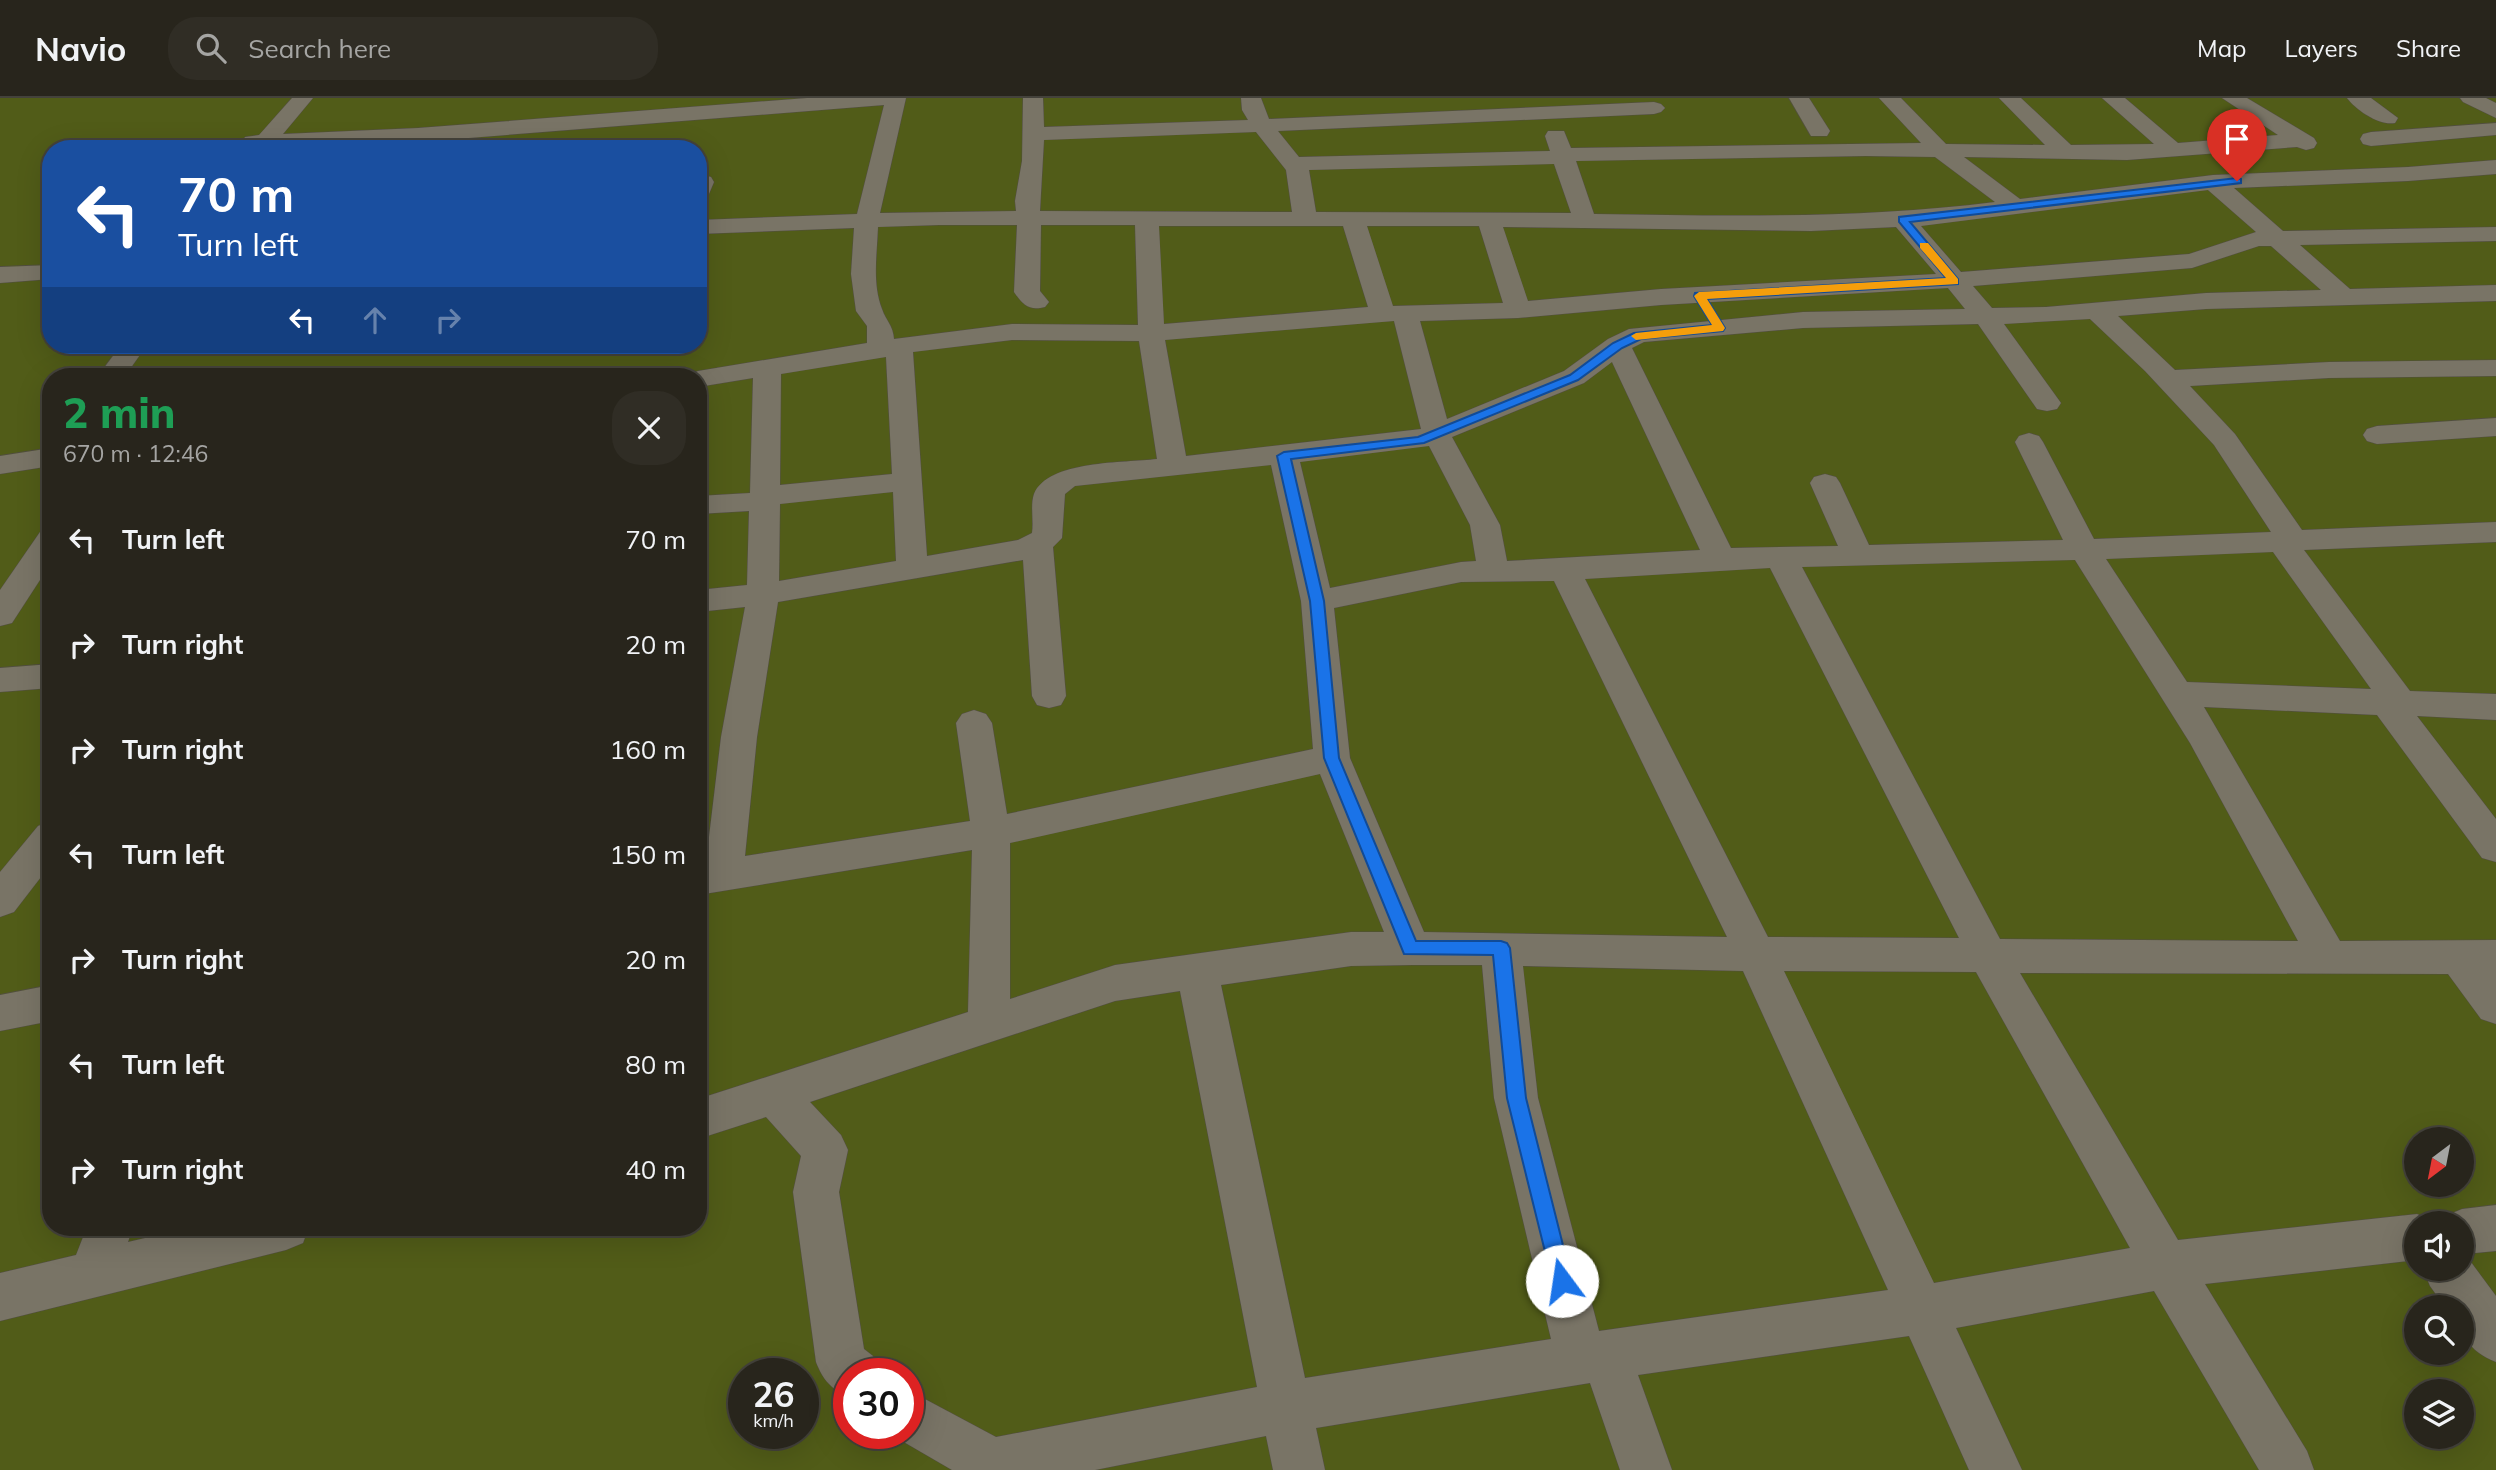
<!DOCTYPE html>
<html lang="en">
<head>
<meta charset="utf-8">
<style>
  body { margin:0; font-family:Mulish,sans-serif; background:#302d25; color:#f1f3f6; height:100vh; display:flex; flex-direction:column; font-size:26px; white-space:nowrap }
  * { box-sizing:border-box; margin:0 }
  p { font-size:23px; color:#a5a5a3 }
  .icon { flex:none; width:38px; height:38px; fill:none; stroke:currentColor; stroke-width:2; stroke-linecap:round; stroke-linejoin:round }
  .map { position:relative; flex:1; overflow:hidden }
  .side { position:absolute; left:42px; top:270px; width:665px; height:868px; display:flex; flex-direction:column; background:#28251c; border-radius:28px; box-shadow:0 7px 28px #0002,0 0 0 2px #44423b }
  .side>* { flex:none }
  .hud { position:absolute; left:42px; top:42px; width:665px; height:214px; border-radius:28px; box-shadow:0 7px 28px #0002,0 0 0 2px #44423b; background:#1a4fa0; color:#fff; overflow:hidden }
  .needle { width:46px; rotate:212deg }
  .fabs { position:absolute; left:2404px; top:1029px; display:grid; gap:14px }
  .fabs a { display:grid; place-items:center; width:70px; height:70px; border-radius:50%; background:#28251c; box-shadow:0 7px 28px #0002,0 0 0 2px #44423b; font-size:35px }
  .speed { position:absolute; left:728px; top:1260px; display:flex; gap:14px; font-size:35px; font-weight:700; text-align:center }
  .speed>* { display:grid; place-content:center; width:91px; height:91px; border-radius:50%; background:#28251c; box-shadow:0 7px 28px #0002,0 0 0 2px #44423b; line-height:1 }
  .speed small { font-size:18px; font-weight:400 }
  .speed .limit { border:10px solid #d22; background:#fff; color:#111 }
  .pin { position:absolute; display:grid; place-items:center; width:60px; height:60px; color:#fff; margin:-72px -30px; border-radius:50% 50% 50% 0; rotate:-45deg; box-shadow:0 0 7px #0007 }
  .pin .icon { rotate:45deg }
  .me { position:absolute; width:77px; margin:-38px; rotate:346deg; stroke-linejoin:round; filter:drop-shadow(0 0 5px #0008) }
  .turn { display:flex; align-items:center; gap:24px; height:147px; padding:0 21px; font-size:32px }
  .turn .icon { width:91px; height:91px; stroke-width:2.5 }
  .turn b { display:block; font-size:49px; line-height:60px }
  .lanes { display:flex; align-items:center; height:66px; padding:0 21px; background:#0003; justify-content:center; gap:35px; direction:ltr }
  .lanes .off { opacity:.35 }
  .round { display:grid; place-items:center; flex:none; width:74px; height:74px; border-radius:28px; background:#302d25 }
  .overview { display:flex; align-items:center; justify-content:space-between; height:119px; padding:0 21px }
  h1 { font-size:42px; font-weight:800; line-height:52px; color:#1e9e55 }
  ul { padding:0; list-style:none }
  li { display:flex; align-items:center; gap:21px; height:105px; padding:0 21px }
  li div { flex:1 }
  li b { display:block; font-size:26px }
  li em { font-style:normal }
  header { display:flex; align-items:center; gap:42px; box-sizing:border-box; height:98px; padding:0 35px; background:#28251c; border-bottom:2px solid #44423b }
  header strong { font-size:33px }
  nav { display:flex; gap:38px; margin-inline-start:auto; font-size:24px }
  .search { width:490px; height:63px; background:#302d25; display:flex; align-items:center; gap:18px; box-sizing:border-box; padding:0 24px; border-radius:28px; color:#a5a5a3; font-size:26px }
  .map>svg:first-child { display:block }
  .green { fill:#515c18; fill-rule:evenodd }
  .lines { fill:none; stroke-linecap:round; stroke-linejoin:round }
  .minor-casing { stroke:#514d43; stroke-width:1 }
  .minor { fill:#797466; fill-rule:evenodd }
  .route { fill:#1a73e8; stroke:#114b97; stroke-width:2 }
  .slow { fill:#f59e0b }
</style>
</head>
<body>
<header>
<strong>Navio</strong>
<div class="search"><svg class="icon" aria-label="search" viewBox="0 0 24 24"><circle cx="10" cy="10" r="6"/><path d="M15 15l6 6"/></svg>Search here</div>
<nav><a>Map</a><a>Layers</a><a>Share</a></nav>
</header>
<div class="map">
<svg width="2496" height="1372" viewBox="0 0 2496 1372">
  <rect width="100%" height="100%" fill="#363125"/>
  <!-- green -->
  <path class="green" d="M0,0H2496V1372H0ZM51,51H698V247H51ZM51,278H698V1129H51ZM2417,1041H2462V1087H2417ZM2417,1125H2462V1171H2417ZM2417,1209H2462V1255H2417ZM744,1276H803V1335H744ZM849,1276H908V1335H849ZM2417,1293H2462V1339H2417Z"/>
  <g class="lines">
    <defs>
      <g id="minor">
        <path d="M292,0H313L283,36L418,30L807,0H906L880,115L1016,113L1015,103L1022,63L1023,0H1043L1044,29L1248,22L1242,12L1241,0H1261L1269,21L1654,4L1661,6L1665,10L1661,14L1654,16L1278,33L1299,59L1550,53L1545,38L1548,33H1564L1571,50L1921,45L1879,0H1901L1946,46L2045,47L1999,0H2021L2071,47L2154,46L2102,0H2125L2178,45L2278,37L2222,0H2247L2314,40L2317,45L2314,50L2306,52L2297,49L2127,62L1964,59L2020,101L2213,77L2408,69L2496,62V76L2408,83L2234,90L2283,133L2496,129V143L2300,147L2350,191L2496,187V203L2206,211L2118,218L2175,272L2329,264L2496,262V278L2329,280L2190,288L2235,336L2302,432L2496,424V444L2304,452L2410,593L2496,596V622L2417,618L2496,721V764L2482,760L2377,617L2204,609L2340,843L2496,842V926L2481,921L2448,876L2020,875L2178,1142L2417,1116L2434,1123L2435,1125H2417V1162L2205,1186L2307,1353L2314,1372H2259L2154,1193L1956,1230L2022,1372H1969L1909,1238L1638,1277L1672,1372H1620L1590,1285L1316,1330L1325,1372H1273L1266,1338L1095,1372H952L890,1336L908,1335V1292L996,1339L1257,1289L1180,893L1115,903L810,1004L841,1037L848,1052L839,1094L864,1251L873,1258L880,1276H849V1299C831,1291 823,1282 816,1264L793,1094L801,1058L766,1019L698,1041V1001L968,914L972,752L698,797V765L706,764L721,639L745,509L698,514V492L747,487L749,413L698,416V398L750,395L753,280L698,289V278H686L698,273L867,245V228L856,213L851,176L854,130L698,136V122L857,116L884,7L418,44L265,51L245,49L242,44L245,39L259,37ZM1256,34L1286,72L1292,114L1040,113L1044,42ZM1866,58L1935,59L1995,104C1861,121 1729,118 1594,116L1576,63ZM1554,66L1571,115L1316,114L1309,72ZM2208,92L2256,134L2189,156L1961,174L1921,128ZM939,127H1017L1014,194C1023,207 1029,213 1045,209L1049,204L1040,193L1041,127H1135L1138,227L1012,226L894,241C893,227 886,223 882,211C872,186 877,156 878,129ZM1159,128H1343L1368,209L1164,226ZM1367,128H1479L1503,205L1393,208ZM1503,129L1811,133L1896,129L1936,176L1661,191L1528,203ZM2259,148H2271L2321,192L2206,195L2046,209L1992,210L1973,188L2192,170ZM1948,190L1965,211L1803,214L1629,231L1608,241L1564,273L1447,321L1420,223L1518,220L1661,207ZM2090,221L2145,273L2214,347L2271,434L2094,441L2043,344L2039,338L2029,335L2019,338L2015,344L2063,442L1869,447L1840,385L1836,379L1825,376L1814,379L1810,385L1838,448L1731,450L1632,250L1644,244L1803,230L1978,226L2037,311L2047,313L2057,311L2061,305L2004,226ZM1394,223L1421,331L1186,358L1165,242ZM1012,242L1139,243L1157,361C1125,365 1048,362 1034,396C1030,408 1034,422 1032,435L1018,442L927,458L913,254ZM886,259L892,376L780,387L781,276ZM1612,264L1700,452L1507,463L1500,427L1452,339L1584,285ZM1429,348L1470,427L1476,463L1461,464L1330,490L1300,364ZM1271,367L1301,503L1313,651L1007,716L992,625L986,616L974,612L962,616L956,625L970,723L745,758L757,639L778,504L1023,462L1032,598L1037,607L1049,610L1061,607L1066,598L1053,449L1062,440L1065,396L1075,388ZM893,394L896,463L779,483L780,406ZM2273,454L2371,591L2187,584L2106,461ZM2075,462L2190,645L2298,843L2000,841L1802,469ZM1770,470L1959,840L1768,839L1585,481ZM1554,483L1727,839L1424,834L1350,660L1334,510L1461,484ZM1320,676L1384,834H1351L1115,867L1010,901V745ZM1412,867H1482L1494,1000L1551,1241L1305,1280L1221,887L1351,868ZM1523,868L1743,873L1888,1192L1599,1233L1538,1000ZM1784,873L1976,874L2130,1150L1934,1185Z"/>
        <path d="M1789,0H1809L1830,33L1827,38H1811Z"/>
        <path d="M2347,0H2371L2398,20L2395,25C2379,28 2356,12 2347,0Z"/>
        <path d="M2460,0H2486L2496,5V20L2463,4Z"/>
        <path d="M2496,25V37L2371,48L2363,46L2360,41L2363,36L2371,34Z"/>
        <path d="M703,77L711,79L714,84L706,103L698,105V78Z"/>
        <path d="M51,167V181L0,185V169Z"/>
        <path d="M121,247H147L125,278H98Z"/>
        <path d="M2496,320V338L2377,346L2367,343L2363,337L2367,331L2377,328Z"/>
        <path d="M51,350V368L0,376V358Z"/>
        <path d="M51,431V465L12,525L0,528V492L40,434Z"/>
        <path d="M51,566V590L0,594V570Z"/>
        <path d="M51,723V766L14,814L0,819V774L38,728Z"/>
        <path d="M51,887V923L0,933V897Z"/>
        <path d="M2496,1107V1153L2465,1156L2496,1198V1264C2467,1252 2462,1239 2462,1209H2445L2430,1188L2423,1171H2462V1125H2442L2445,1118L2462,1111Z"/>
        <path d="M87,1129H133L128,1144L192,1129H309L303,1145L286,1152L0,1223V1175L76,1157Z"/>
      </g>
    </defs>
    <!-- minor casing -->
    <use href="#minor" class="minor-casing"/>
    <!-- minor -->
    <use href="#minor" class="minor"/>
  </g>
  <!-- route -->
  <path class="route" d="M2237,80L2241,81V85L1910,124L1958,181V186L1707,201L1725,230L1723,233L1641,241L1622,250L1578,282L1424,345L1291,361L1324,503L1339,660L1416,843H1501L1507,845L1510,850L1526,1000L1572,1183L1569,1190L1562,1193L1554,1190L1507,1000L1493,857L1404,856L1324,660L1310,503L1277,358L1284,354L1418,339L1570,277L1613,245L1634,235L1712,227L1694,198L1695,195L1946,180L1899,124V119Z"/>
  <!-- slow -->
  <path class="slow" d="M1920,145H1928L1958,181V186L1707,201L1725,230L1723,233L1636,242L1631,238L1636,235L1712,227L1694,198L1699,194L1946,180L1920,150Z"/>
</svg>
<div class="fabs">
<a><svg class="needle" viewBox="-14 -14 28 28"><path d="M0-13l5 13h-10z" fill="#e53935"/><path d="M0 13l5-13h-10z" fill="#a5a5a3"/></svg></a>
<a><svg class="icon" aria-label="sound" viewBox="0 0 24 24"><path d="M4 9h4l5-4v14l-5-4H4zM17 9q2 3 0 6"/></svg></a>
<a><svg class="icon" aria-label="search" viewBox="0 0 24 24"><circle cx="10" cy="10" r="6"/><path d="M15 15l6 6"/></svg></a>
<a><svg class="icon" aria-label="layers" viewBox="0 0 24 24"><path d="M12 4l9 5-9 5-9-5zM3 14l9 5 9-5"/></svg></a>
</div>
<div class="speed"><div>26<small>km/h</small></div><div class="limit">30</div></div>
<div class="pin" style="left:2237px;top:83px;background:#d93025"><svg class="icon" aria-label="arrive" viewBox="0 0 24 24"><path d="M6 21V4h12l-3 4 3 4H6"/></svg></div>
<svg class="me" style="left:1562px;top:1183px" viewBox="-20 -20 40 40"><circle r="19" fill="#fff"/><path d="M0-13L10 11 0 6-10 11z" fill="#1a73e8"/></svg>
<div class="hud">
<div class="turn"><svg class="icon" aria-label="left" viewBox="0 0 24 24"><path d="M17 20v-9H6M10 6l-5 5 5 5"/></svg><div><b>70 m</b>Turn left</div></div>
<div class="lanes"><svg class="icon" aria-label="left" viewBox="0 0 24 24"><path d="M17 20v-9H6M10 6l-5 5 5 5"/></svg><svg class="icon off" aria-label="ahead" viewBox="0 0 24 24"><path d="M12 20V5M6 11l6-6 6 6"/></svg><svg class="icon off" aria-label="right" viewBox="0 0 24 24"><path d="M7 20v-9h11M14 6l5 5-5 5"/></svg></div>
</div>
<section class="side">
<div class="overview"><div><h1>2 min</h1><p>670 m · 12:46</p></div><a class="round"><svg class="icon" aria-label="close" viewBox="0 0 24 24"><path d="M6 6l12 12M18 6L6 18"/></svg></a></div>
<ul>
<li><svg class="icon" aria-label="left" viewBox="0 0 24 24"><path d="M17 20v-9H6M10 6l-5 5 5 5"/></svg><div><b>Turn left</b></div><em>70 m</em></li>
<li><svg class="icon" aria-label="right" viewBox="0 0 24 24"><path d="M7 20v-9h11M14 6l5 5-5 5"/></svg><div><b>Turn right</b></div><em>20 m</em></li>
<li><svg class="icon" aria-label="right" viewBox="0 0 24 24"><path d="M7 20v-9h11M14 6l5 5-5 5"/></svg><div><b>Turn right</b></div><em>160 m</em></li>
<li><svg class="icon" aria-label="left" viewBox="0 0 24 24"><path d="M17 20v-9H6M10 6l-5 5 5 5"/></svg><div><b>Turn left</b></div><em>150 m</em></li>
<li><svg class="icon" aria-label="right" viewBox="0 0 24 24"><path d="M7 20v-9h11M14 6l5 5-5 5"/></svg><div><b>Turn right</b></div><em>20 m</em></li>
<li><svg class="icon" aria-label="left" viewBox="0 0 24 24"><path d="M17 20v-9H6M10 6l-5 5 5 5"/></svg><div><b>Turn left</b></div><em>80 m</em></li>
<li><svg class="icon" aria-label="right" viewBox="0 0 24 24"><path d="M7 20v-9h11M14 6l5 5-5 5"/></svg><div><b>Turn right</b></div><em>40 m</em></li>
</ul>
</section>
</div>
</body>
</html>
